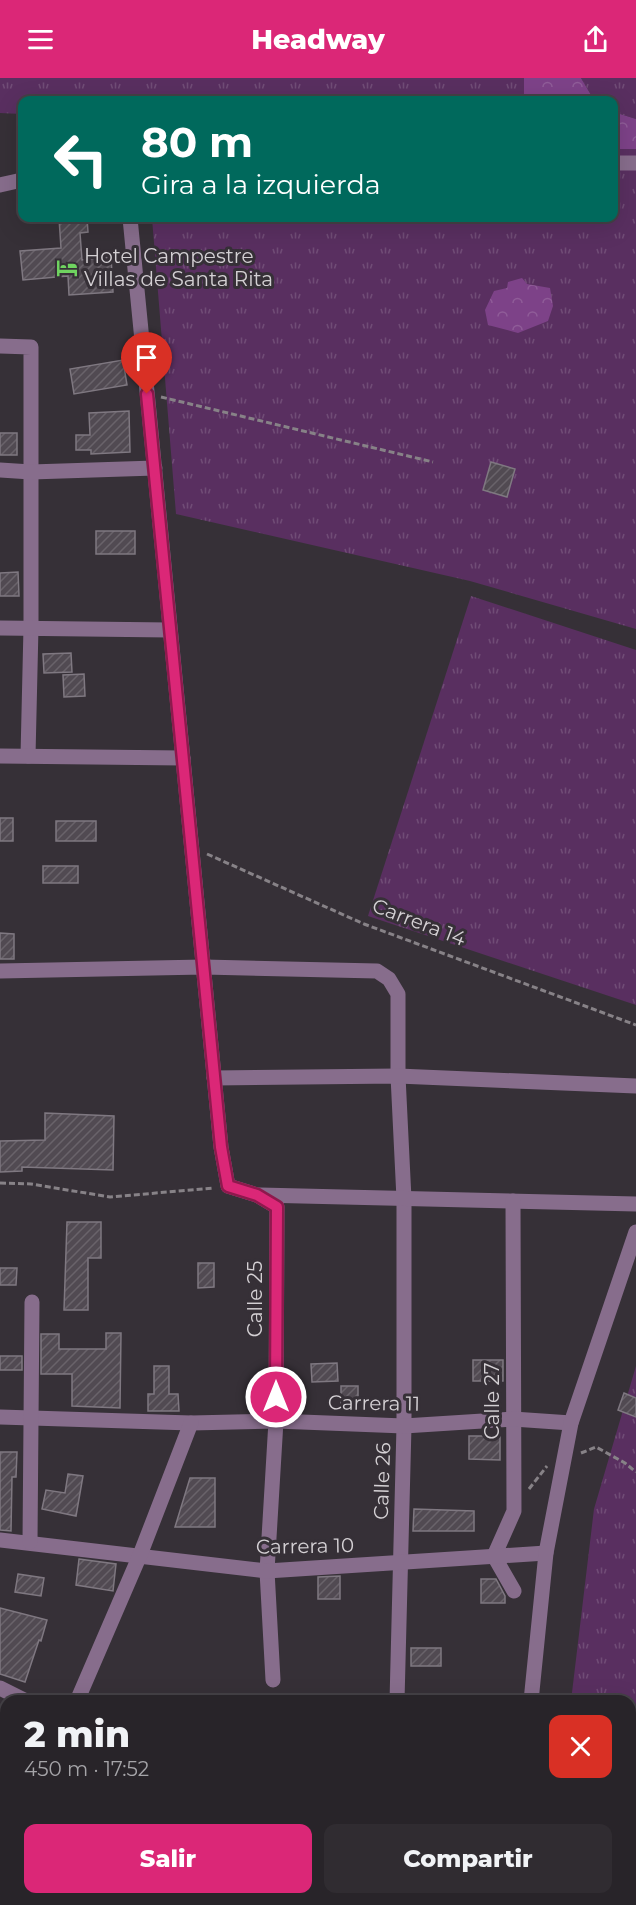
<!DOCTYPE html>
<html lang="es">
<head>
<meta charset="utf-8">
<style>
  body { margin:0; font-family:Montserrat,sans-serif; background:#302c31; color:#f1f3f6; height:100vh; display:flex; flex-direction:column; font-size:22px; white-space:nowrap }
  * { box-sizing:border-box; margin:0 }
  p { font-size:20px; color:#a5a4a8 }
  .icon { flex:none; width:33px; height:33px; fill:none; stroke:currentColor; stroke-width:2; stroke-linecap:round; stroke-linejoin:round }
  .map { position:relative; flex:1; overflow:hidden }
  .drawer { position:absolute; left:0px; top:1617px; width:636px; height:210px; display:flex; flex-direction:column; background:#282429; border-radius:18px 18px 0 0; box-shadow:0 6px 24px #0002,0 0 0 2px #444146 }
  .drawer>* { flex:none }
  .top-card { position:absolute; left:18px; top:18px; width:600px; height:126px; border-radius:12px; box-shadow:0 6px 24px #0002,0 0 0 2px #444146; background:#00695c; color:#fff; overflow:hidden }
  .pin { position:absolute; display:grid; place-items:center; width:51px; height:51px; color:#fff; margin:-62px -26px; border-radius:50% 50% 50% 0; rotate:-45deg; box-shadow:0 0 6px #0007 }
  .pin .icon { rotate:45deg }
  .me { position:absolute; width:66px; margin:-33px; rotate:0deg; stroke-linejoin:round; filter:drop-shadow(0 0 4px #0008) }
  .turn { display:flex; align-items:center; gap:21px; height:126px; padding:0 24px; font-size:27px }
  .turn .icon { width:78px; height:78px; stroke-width:2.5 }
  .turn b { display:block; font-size:42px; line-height:51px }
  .round { display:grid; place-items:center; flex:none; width:63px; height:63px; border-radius:12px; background:#302c31 }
  .summary { display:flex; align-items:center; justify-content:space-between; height:102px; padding:0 24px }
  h1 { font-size:36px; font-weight:800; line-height:45px }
  .cta { display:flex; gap:12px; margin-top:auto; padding:12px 24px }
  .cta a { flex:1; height:69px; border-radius:12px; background:#db2777; color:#fff; font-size:24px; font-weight:800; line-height:69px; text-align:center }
  .cta a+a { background:#302c31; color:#f1f3f6 }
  header { display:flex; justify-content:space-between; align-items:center; height:78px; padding:0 24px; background:#db2777; color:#fff; font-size:27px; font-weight:800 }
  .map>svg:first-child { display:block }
  .grass { fill:url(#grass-tufts) }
  .forest { fill:url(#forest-crowns) }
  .building { fill:url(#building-hatch); stroke:#7f7881; stroke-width:1.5 }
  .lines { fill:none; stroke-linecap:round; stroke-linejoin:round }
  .path { stroke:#878287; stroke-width:3; stroke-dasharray:6 3; stroke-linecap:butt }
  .minor { stroke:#876d8c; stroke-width:15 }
  .route-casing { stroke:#8e194d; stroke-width:15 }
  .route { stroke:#db2777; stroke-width:10 }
  .labels { text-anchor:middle; stroke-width:6; stroke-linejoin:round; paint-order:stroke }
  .poi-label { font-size:20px; fill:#d4d0d4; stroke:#363037; text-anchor:start }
  .street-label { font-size:20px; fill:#d4d0d4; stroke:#363037 }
</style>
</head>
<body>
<header><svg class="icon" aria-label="menu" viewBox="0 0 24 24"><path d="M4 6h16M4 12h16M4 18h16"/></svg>Headway<svg class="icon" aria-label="share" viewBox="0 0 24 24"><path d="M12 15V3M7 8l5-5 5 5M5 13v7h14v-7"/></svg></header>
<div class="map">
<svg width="636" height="1827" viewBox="0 0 636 1827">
  <defs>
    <pattern id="grass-tufts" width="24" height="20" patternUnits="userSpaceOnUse" patternTransform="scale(1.5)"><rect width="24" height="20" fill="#592f60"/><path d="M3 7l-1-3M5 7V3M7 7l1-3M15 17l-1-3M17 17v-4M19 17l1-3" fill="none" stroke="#704c76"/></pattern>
    <pattern id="forest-crowns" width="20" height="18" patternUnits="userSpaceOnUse" patternTransform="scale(1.5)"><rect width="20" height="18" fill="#7d4288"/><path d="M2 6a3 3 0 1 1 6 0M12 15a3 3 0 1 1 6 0" fill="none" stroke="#8f5c98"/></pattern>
    <pattern id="building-hatch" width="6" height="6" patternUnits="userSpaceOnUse" patternTransform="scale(1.5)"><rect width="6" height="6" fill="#514a52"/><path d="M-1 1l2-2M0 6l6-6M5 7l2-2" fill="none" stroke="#69636a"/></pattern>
  </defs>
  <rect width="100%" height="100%" fill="#363037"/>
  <!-- grass -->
  <g class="grass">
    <path d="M0,0H524V22H22V36L0,35Z"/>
    <path d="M581,0H636V41L614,34V22H594Z"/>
    <path d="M614,71H636V551L470,503L176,436L152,140H614Z"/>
    <path d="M471,518L636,572V927L368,838Z"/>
    <path d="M636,1288V1827H545L546,1821H630V1623H571L594,1431Z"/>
  </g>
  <!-- forest -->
  <g class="forest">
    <path d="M524,0H581L594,22H524Z"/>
    <path d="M614,34L636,41V71H614Z"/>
    <path d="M522,200L527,206L550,210L553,228L548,243L518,255L488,247L485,232L494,213L507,210L508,204Z"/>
  </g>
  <!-- building -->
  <g class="building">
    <path d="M59,140H87L88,154L80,155L82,182L111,179L113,214L69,217L68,198L23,202L20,173L61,170Z"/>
    <path d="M123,282L127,307L74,316L70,291Z"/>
    <path d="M129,333L130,374L91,376V372H76V357H90L89,335Z"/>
    <rect x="0" y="355" width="17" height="22"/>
    <path d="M491,384L515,391L507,419L483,412Z"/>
    <rect x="96" y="453" width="39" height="23"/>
    <path d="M18,494L19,518H0V495Z"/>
    <path d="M71,575L72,594L44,595L43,576Z"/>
    <path d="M84,596L85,618L64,619L63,597Z"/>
    <rect x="0" y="740" width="13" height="23"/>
    <rect x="56" y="743" width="40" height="20"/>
    <rect x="43" y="788" width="35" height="17"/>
    <path d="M0,855L14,856V881H0Z"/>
    <path d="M45,1035L114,1038L113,1092L22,1089V1093L0,1094V1063L45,1062Z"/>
    <path d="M67,1144H101V1180H88V1232H64Z"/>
    <path d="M198,1185H214V1209L198,1210Z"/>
    <path d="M0,1190H17L16,1207H0Z"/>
    <path d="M106,1255H121L120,1330L72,1328V1296H41V1256H59V1271H106Z"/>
    <rect x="0" y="1278" width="22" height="14"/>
    <rect x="473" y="1282" width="30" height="21"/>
    <path d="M337,1285L338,1303L312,1304L311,1286Z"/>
    <path d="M154,1288H169V1316H178L179,1333H148V1316H154Z"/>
    <rect x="341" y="1308" width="17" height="21"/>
    <path d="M624,1315L636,1320V1339L618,1332Z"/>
    <path d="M469,1358H500V1382L469,1381Z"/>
    <path d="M0,1374H17L16,1399H12L11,1453L0,1452Z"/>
    <path d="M68,1396L83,1398L76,1438L42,1431L46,1412L65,1415Z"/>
    <path d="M190,1400H215V1449H175Z"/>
    <path d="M414,1431L474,1433V1453H413Z"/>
    <path d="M79,1481L116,1486L113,1513L76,1507Z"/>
    <path d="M18,1496L44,1500L41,1518L15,1514Z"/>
    <path d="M340,1498V1521H318V1499Z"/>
    <path d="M481,1501H496L505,1518V1525H481Z"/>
    <path d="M0,1530L47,1542L41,1563L39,1562L25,1604L0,1596Z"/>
    <rect x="411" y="1570" width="30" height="18"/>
  </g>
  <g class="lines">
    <!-- path -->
    <g class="path">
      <path d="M161,319L433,384"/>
      <path d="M207,776L364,846L636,947"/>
      <path d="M0,1105L31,1106L110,1119L214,1110"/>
      <path d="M581,1375L596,1369L625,1385L636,1394"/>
      <path d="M529,1411L547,1388"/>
    </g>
    <!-- minor -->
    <g class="minor">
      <path d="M614,85H636"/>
      <path d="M0,107L22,102"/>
      <path d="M130,140L221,1069L228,1108L257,1117L277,1129L276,1343L267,1493L273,1602"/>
      <path d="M0,268L31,269V549L28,678"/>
      <path d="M0,392L31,394L155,390"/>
      <path d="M0,550L170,552"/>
      <path d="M0,678L183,680"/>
      <path d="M0,893L204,889L377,893L389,901L398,916V998L404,1121V1348L397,1623"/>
      <path d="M214,1000L398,998L636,1008"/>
      <path d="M260,1117L636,1126"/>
      <path d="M513,1123L514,1433L494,1478L514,1513"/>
      <path d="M0,1339L191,1345L276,1343L404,1348L513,1341L571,1345"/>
      <path d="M0,1462L267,1493L546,1475"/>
      <path d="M30,1464L32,1224"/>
      <path d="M0,1610L26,1623"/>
      <path d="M77,1623L140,1477L191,1345"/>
      <path d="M531,1623L546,1475L571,1345L636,1154"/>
      <path d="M0,1704L6,1707"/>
      <path d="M188,1821L199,1827"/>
      <path d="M93,1827L94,1821"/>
      <path d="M267,1827L270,1821"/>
      <path d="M400,1827L401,1821"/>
      <path d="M510,1827L511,1821"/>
    </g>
  </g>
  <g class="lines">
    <defs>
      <path id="route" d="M147,316L221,1069L228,1108L257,1117L277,1129L276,1319"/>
    </defs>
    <!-- route casing -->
    <use href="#route" class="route-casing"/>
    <!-- route -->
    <use href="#route" class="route"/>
  </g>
  <!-- icons -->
  <defs>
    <symbol id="hotel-bare" viewBox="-9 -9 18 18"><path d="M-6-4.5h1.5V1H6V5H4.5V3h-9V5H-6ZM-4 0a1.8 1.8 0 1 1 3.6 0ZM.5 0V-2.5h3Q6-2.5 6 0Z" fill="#6fd360" stroke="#363037" stroke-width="2.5" paint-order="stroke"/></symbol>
  </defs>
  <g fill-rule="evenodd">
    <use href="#hotel-bare" x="52" y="175" width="30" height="30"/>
  </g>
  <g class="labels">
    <!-- poi labels -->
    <g class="poi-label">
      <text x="84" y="185">Hotel Campestre<tspan x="84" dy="23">Villas de Santa Rita</tspan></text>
    </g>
    <!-- street labels -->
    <g class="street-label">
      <text transform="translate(419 844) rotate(21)" y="7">Carrera 14</text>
      <text transform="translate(255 1221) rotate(-90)" y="7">Calle 25</text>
      <text transform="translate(492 1323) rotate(-90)" y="7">Calle 27</text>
      <text transform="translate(374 1325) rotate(1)" y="7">Carrera 11</text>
      <text transform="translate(382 1403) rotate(-88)" y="7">Calle 26</text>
      <text transform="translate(305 1468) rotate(-1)" y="7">Carrera 10</text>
    </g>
  </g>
</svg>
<div class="pin" style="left:147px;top:316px;background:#d93025"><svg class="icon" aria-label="arrive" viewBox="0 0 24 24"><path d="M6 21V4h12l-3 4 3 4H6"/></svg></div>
<svg class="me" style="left:276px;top:1319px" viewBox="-20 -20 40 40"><circle r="17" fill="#db2777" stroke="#fff" stroke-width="3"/><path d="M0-11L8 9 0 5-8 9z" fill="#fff"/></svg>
<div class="top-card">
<div class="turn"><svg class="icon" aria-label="left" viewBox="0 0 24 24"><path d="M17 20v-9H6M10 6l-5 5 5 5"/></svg><div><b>80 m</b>Gira a la izquierda</div></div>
</div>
<section class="drawer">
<div class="summary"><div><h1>2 min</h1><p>450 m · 17:52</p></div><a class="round" style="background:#d93025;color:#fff"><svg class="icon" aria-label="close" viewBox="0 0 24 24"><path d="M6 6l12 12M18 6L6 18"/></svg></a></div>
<div class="cta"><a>Salir</a><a>Compartir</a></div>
</section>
</div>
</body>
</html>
